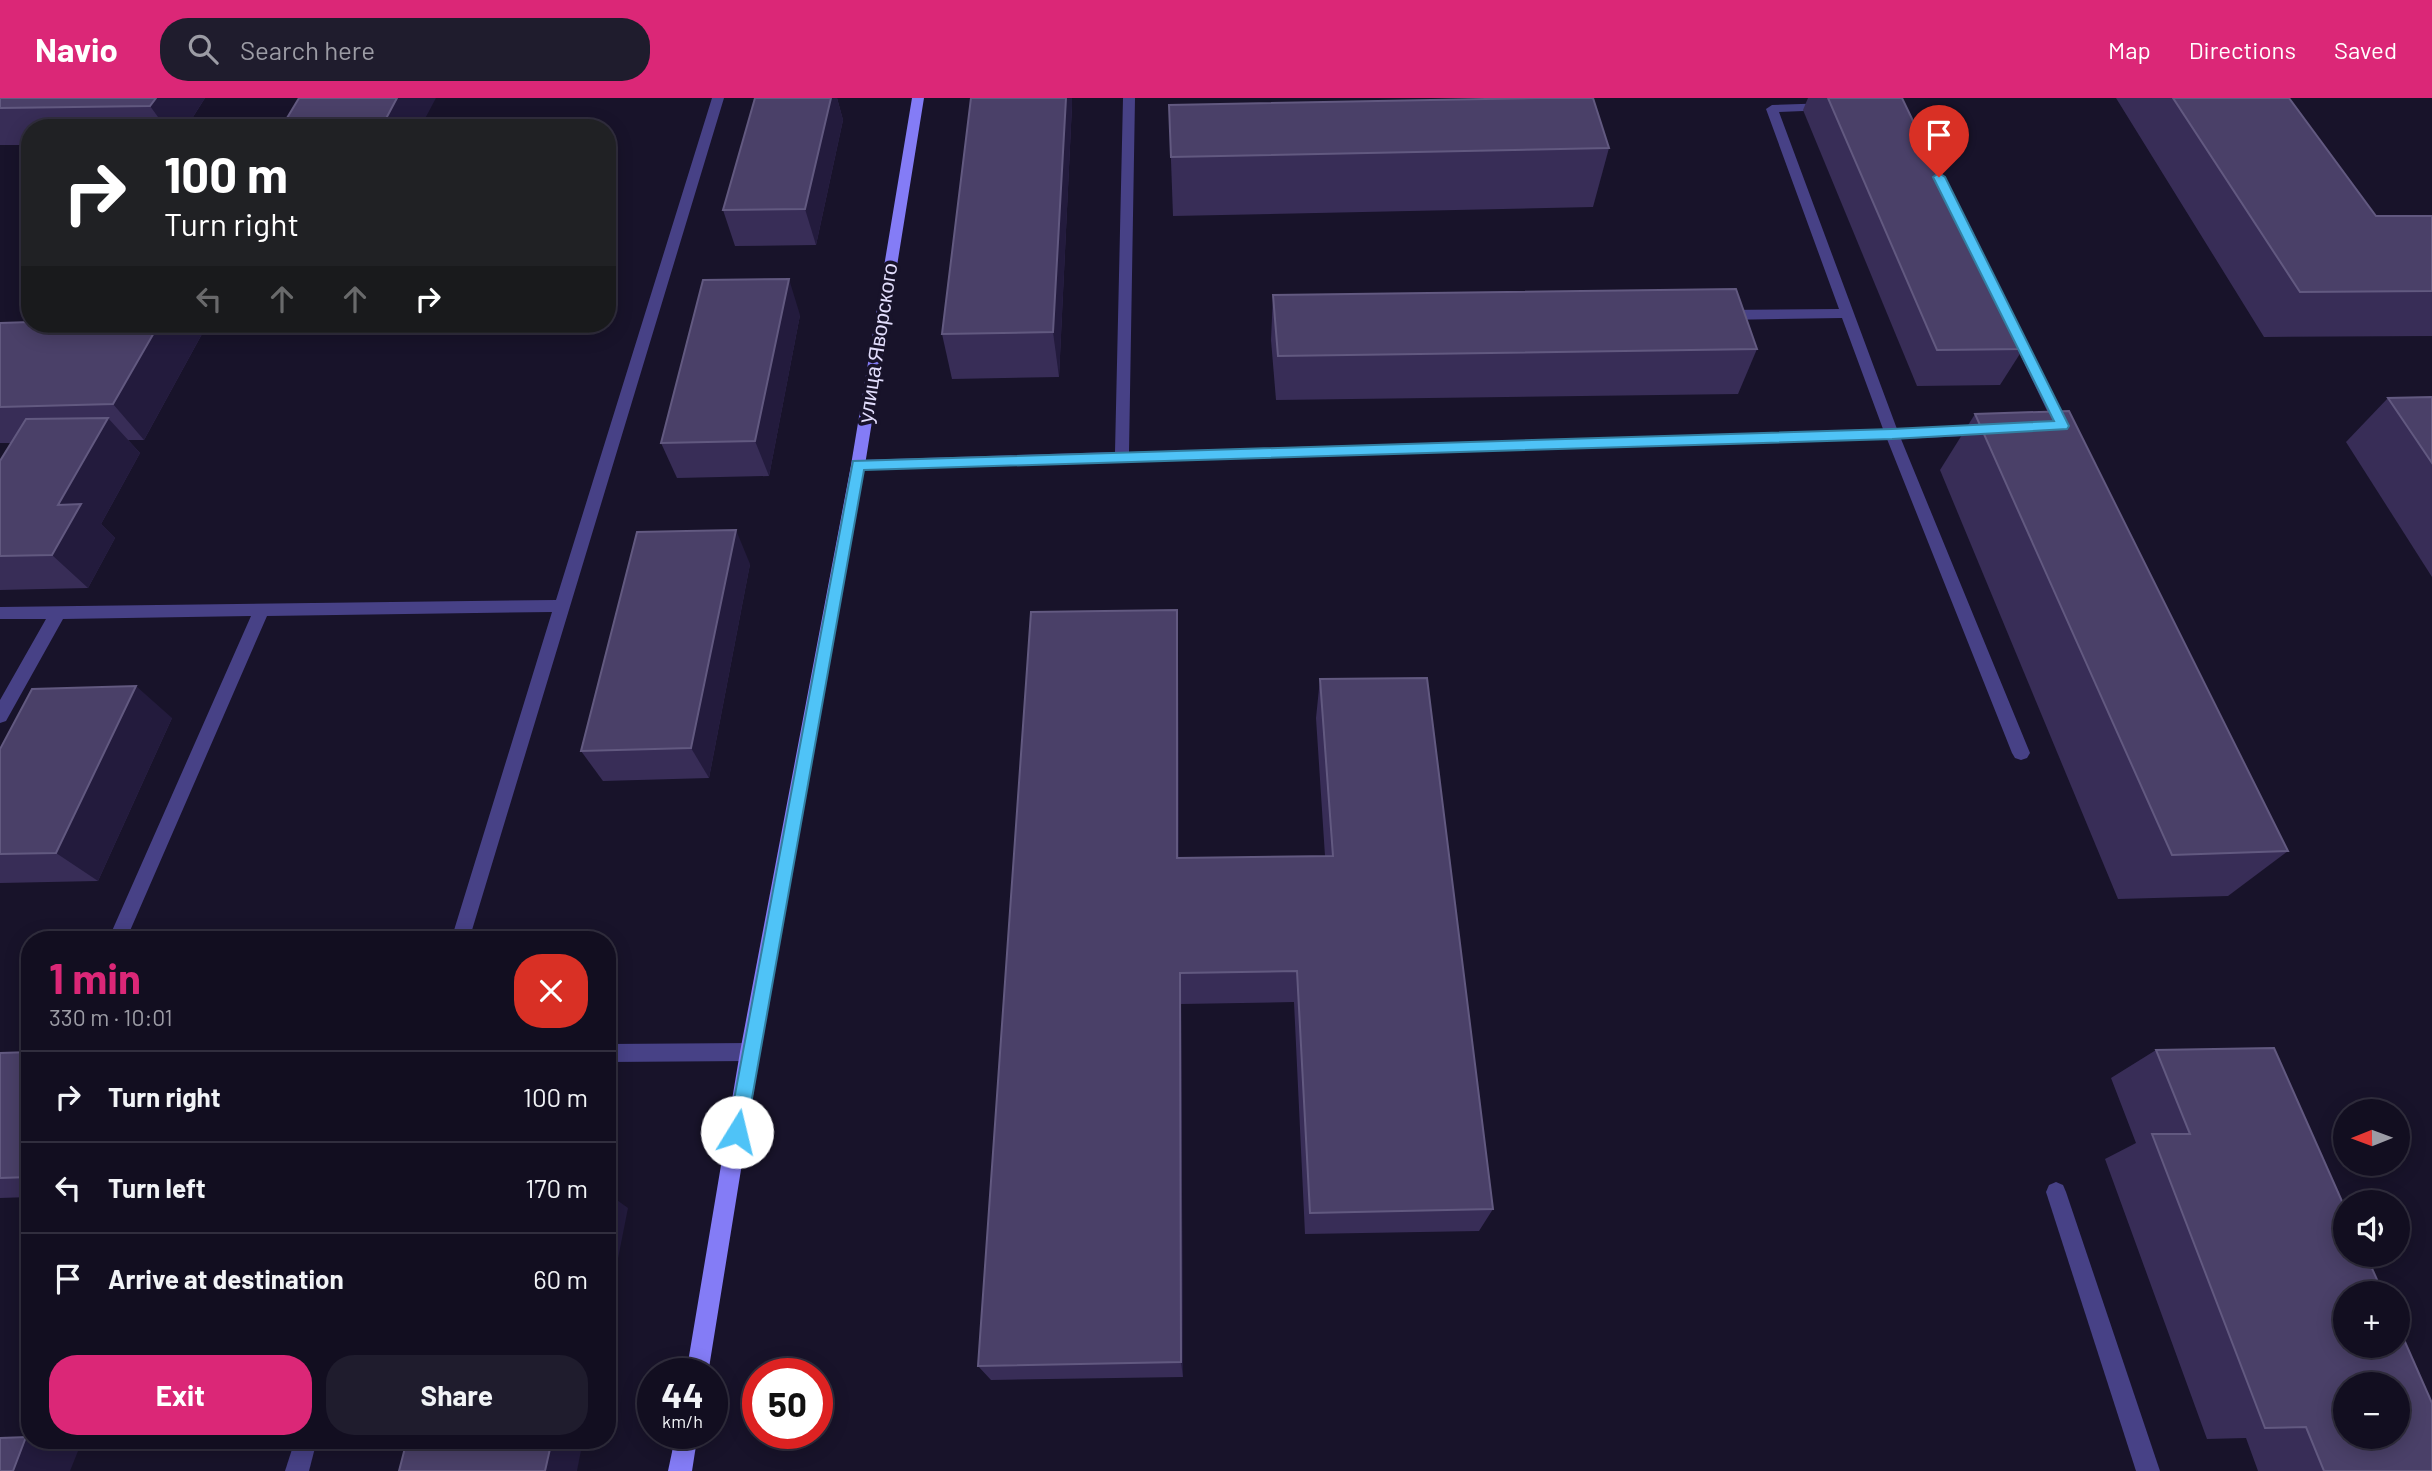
<!DOCTYPE html>
<html lang="en">
<head>
<meta charset="utf-8">
<style>
  body { margin:0; font-family:Barlow,sans-serif; background:#1f1c2d; color:#f1f3f6; height:100vh; display:flex; flex-direction:column; font-size:26px; white-space:nowrap }
  * { box-sizing:border-box; margin:0 }
  p { font-size:23px; color:#9c9ca5 }
  .icon { flex:none; width:38px; height:38px; fill:none; stroke:currentColor; stroke-width:2; stroke-linecap:round; stroke-linejoin:round }
  .map { position:relative; flex:1; overflow:hidden }
  .details { position:absolute; left:21px; top:833px; width:595px; height:518px; display:flex; flex-direction:column; background:#120e20; border-radius:28px; box-shadow:0 4px 18px #0003,0 0 0 2px #312e3e }
  .details>* { flex:none }
  .guide { position:absolute; left:21px; top:21px; width:595px; height:214px; border-radius:28px; box-shadow:0 4px 18px #0003,0 0 0 2px #312e3e; background:#202124; color:#fff; overflow:hidden }
  .needle { width:46px; rotate:269deg }
  .tools { position:absolute; left:2333px; top:1001px; display:grid; gap:14px }
  .tools a { display:grid; place-items:center; width:77px; height:77px; border-radius:50%; background:#120e20; box-shadow:0 4px 18px #0003,0 0 0 2px #312e3e; font-size:35px }
  .speed { position:absolute; left:637px; top:1260px; display:flex; gap:14px; font-size:35px; font-weight:700; text-align:center }
  .speed>* { display:grid; place-content:center; width:91px; height:91px; border-radius:50%; background:#120e20; box-shadow:0 4px 18px #0003,0 0 0 2px #312e3e; line-height:1 }
  .speed small { font-size:18px; font-weight:400 }
  .speed .limit { border:10px solid #d22; background:#fff; color:#111 }
  .pin { position:absolute; display:grid; place-items:center; width:60px; height:60px; color:#fff; margin:-72px -30px; border-radius:50% 50% 50% 0; rotate:-45deg; box-shadow:0 0 7px #0007 }
  .pin .icon { rotate:45deg }
  .me { position:absolute; width:77px; margin:-38px; rotate:9deg; stroke-linejoin:round; filter:drop-shadow(0 0 5px #0008) }
  .turn { display:flex; align-items:center; gap:24px; height:147px; padding:0 28px; font-size:32px }
  .turn .icon { width:91px; height:91px; stroke-width:2.5 }
  .turn b { display:block; font-size:49px; line-height:60px }
  .lanes { display:flex; align-items:center; height:66px; padding:0 28px; background:#0003; justify-content:center; gap:35px; direction:ltr }
  .lanes .off { opacity:.35 }
  .round { display:grid; place-items:center; flex:none; width:74px; height:74px; border-radius:28px; background:#1f1c2d }
  .overview { display:flex; align-items:center; justify-content:space-between; height:119px; padding:0 28px }
  h1 { font-size:42px; font-weight:700; line-height:52px; color:#db2777 }
  .primary-button { display:flex; gap:14px; margin-top:auto; padding:14px 28px }
  .primary-button a { flex:1; height:80px; border-radius:28px; background:#db2777; color:#fff; font-size:28px; font-weight:700; line-height:80px; text-align:center }
  .primary-button a+a { background:#1f1c2d; color:#f1f3f6 }
  ul { padding:0; list-style:none }
  li { display:flex; align-items:center; gap:21px; height:91px; padding:0 28px; border-top:2px solid #312e3e }
  li div { flex:1 }
  li b { display:block; font-size:26px }
  li em { font-style:normal }
  header { display:flex; align-items:center; gap:42px; box-sizing:border-box; height:98px; padding:0 35px; background:#db2777; color:#fff }
  header strong { font-size:33px }
  nav { display:flex; gap:38px; margin-inline-start:auto; font-size:24px }
  .search { width:490px; height:63px; background:#1f1c2d; display:flex; align-items:center; gap:18px; box-sizing:border-box; padding:0 24px; border-radius:28px; color:#9c9ca5; font-size:26px }
  .map>svg:first-child { display:block }
  .lines { fill:none; stroke-linecap:round; stroke-linejoin:round }
  .lane { fill:#474186; fill-rule:evenodd }
  .secondary { fill:#847cf6; fill-rule:evenodd }
  .wall { fill:#382d57 }
  .shaded-wall { fill:#231b3d }
  .building { fill:#4a4068; stroke:#625980; stroke-width:2; fill-rule:evenodd }
  .route { fill:#4fc3f7; stroke:#337fa1; stroke-width:2 }
  .labels { text-anchor:middle; stroke-width:7; stroke-linejoin:round; paint-order:stroke }
  .street-label { font-size:21px; fill:#e3defd; stroke:#18132a }
</style>
</head>
<body>
<header>
<strong>Navio</strong>
<div class="search"><svg class="icon" aria-label="search" viewBox="0 0 24 24"><circle cx="10" cy="10" r="6"/><path d="M15 15l6 6"/></svg>Search here</div>
<nav><a>Map</a><a>Directions</a><a>Saved</a></nav>
</header>
<div class="map">
<svg width="2432" height="1373" viewBox="0 0 2432 1373">
  <rect width="100%" height="100%" fill="#18132a"/>
  <g class="lines">
    <!-- lane -->
    <g class="lane">
      <path d="M712,0H724L469,842H451L552,514L267,518L126,842H108L251,518L63,521L6,623L0,625V602L46,521H0V509L556,502Z"/>
      <path d="M1123,0H1135L1129,354L1883,331L1842,220L1721,222L1714,217L1721,212L1839,211L1766,11L1772,7L1832,5L1834,8L1828,12L1779,14L1897,331L1987,327L1994,332L1987,337L1901,341L2030,655L2027,660L2021,662L2015,660L2012,655L1887,341L853,371L851,367L853,363L858,362L1115,354Z"/>
      <path d="M1961,118L1967,122L2069,328L2067,332L2054,333L2047,328L2052,323L1955,122Z"/>
      <path d="M750,945L757,947L760,954L757,961L750,963L607,964V946Z"/>
      <path d="M2056,1084L2063,1087L2066,1094L2160,1373H2136L2046,1094L2049,1087Z"/>
      <path d="M295,1342H317L309,1373H285Z"/>
    </g>
    <!-- secondary -->
    <g class="secondary">
      <path d="M912,0H924L865,367L760,954L708,1276H686L740,954L851,367Z"/>
      <path d="M676,1335H698L692,1373H668Z"/>
    </g>
  </g>
  <!-- wall -->
  <g class="wall">
    <path d="M0,0H205L186,30H30V47H0Z"/>
    <path d="M755,0H837L843,22L816,147L735,148L723,112Z"/>
    <path d="M971,0H1072V7L1059,279L952,281L942,236Z"/>
    <path d="M1808,0H1902L2023,251L2000,287L1917,288L1803,12Z"/>
    <path d="M2116,0H2289L2376,118H2432V238L2264,239Z"/>
    <path d="M1169,7L1609,50L1593,109L1173,118Z"/>
    <path d="M1273,197L1757,251L1738,296L1276,302L1271,242Z"/>
    <path d="M800,217L769,378L677,380L661,345Z"/>
    <path d="M0,225L194,226L202,236L144,342H128L140,355L101,426L115,440L88,490L0,492V363L12,345H0Z"/>
    <path d="M2432,299V479L2346,344L2388,300Z"/>
    <path d="M1975,316L2288,753L2228,798L2118,801L1940,372Z"/>
    <path d="M750,466L709,680L603,683L581,653Z"/>
    <path d="M1178,553L1179,760L1325,758L1316,620L1320,581L1493,1111L1479,1133L1305,1136L1294,904L1181,906L1183,1279L991,1282L978,1268Z"/>
    <path d="M172,620L98,783L0,785V651Z"/>
    <path d="M2156,952L2432,1373H2258L2246,1340L2207,1341L2105,1061L2136,1045L2111,980Z"/>
    <path d="M30,954V1099L0,1100V955Z"/>
  </g>
  <!-- shaded-wall -->
  <g class="shaded-wall">
    <path d="M156,0H205L186,30H166L150,8Z"/>
    <path d="M397,0H436L420,30H381Z"/>
    <path d="M831,0H837L843,22L816,147L805,111Z"/>
    <path d="M1066,0H1072V7L1059,279L1053,234Z"/>
    <path d="M789,181L800,217L769,378L755,343Z"/>
    <path d="M159,226H194L202,236L144,342L113,306Z"/>
    <path d="M108,320L140,355L101,426L115,440L88,490L52,457L58,407Z"/>
    <path d="M736,432L750,466L709,680L691,650Z"/>
    <path d="M1177,512L1178,553L1179,795L1177,760Z"/>
    <path d="M136,588L172,620L98,783L56,755Z"/>
    <path d="M1180,875L1181,906L1183,1279L1181,1264Z"/>
    <path d="M607,1095L628,1110L607,1216Z"/>
    <path d="M26,1339H30V1342H48L80,1348L70,1373H13Z"/>
    <path d="M552,1342H583L577,1373H545Z"/>
  </g>
  <!-- building -->
  <g class="building">
    <path d="M0,0H156L150,8L0,10Z"/>
    <path d="M299,0H397L381,30H281Z"/>
    <path d="M755,0H831L805,111L723,112Z"/>
    <path d="M971,0H1066L1053,234L942,236Z"/>
    <path d="M1537,0H1593L1609,50L1171,59L1169,7Z"/>
    <path d="M1828,0H1902L2023,251L1937,252Z"/>
    <path d="M2173,0H2289L2376,118H2432V193L2300,194Z"/>
    <path d="M789,181L755,343L661,345L703,182Z"/>
    <path d="M1736,191L1757,251L1278,258L1273,197Z"/>
    <path d="M30,224V226H159L113,306L0,309V225Z"/>
    <path d="M2432,299V365L2388,300Z"/>
    <path d="M2069,313L2288,753L2172,757L1975,316Z"/>
    <path d="M108,320L58,407L81,406L52,457L0,458V363L26,321Z"/>
    <path d="M736,432L691,650L581,653L637,434Z"/>
    <path d="M1177,512V760L1333,758L1320,581L1427,580L1493,1111L1310,1115L1297,873L1180,875L1181,1264L978,1268L1031,514Z"/>
    <path d="M136,588L56,755L0,756V651L32,591Z"/>
    <path d="M2274,950L2345,1110V1157H2366L2383,1195H2345V1248H2398V1228L2432,1305V1373H2324L2306,1329L2265,1330L2152,1036H2190L2156,952ZM2345,1286H2398V1339H2345Z"/>
    <path d="M30,954V1079L0,1080V955Z"/>
    <path d="M26,1339L13,1373H0V1340Z"/>
    <path d="M407,1342H552L545,1373H399Z"/>
  </g>
  <!-- route -->
  <path class="route" d="M1939,75L1945,79L2069,328L2067,331L1892,341L864,372L746,1034L743,1041L737,1043L730,1041L728,1034L853,363L1892,331L2054,323L1933,79Z"/>
  <g class="labels">
    <!-- street labels -->
    <g class="street-label">
      <text transform="translate(878 245) rotate(-81)" y="7">улица Яворского</text>
    </g>
  </g>
</svg>
<div class="tools">
<a><svg class="needle" viewBox="-14 -14 28 28"><path d="M0-13l5 13h-10z" fill="#e53935"/><path d="M0 13l5-13h-10z" fill="#9c9ca5"/></svg></a>
<a><svg class="icon" aria-label="sound" viewBox="0 0 24 24"><path d="M4 9h4l5-4v14l-5-4H4zM17 9q2 3 0 6"/></svg></a>
<a>+</a>
<a>−</a>
</div>
<div class="speed"><div>44<small>km/h</small></div><div class="limit">50</div></div>
<div class="pin" style="left:1939px;top:79px;background:#d93025"><svg class="icon" aria-label="arrive" viewBox="0 0 24 24"><path d="M6 21V4h12l-3 4 3 4H6"/></svg></div>
<svg class="me" style="left:737px;top:1034px" viewBox="-20 -20 40 40"><circle r="19" fill="#fff"/><path d="M0-13L10 11 0 6-10 11z" fill="#4fc3f7"/></svg>
<div class="guide">
<div class="turn"><svg class="icon" aria-label="right" viewBox="0 0 24 24"><path d="M7 20v-9h11M14 6l5 5-5 5"/></svg><div><b>100 m</b>Turn right</div></div>
<div class="lanes"><svg class="icon off" aria-label="left" viewBox="0 0 24 24"><path d="M17 20v-9H6M10 6l-5 5 5 5"/></svg><svg class="icon off" aria-label="ahead" viewBox="0 0 24 24"><path d="M12 20V5M6 11l6-6 6 6"/></svg><svg class="icon off" aria-label="ahead" viewBox="0 0 24 24"><path d="M12 20V5M6 11l6-6 6 6"/></svg><svg class="icon" aria-label="right" viewBox="0 0 24 24"><path d="M7 20v-9h11M14 6l5 5-5 5"/></svg></div>
</div>
<section class="details">
<div class="overview"><div><h1>1 min</h1><p>330 m · 10:01</p></div><a class="round" style="background:#d93025;color:#fff"><svg class="icon" aria-label="close" viewBox="0 0 24 24"><path d="M6 6l12 12M18 6L6 18"/></svg></a></div>
<ul>
<li><svg class="icon" aria-label="right" viewBox="0 0 24 24"><path d="M7 20v-9h11M14 6l5 5-5 5"/></svg><div><b>Turn right</b></div><em>100 m</em></li>
<li><svg class="icon" aria-label="left" viewBox="0 0 24 24"><path d="M17 20v-9H6M10 6l-5 5 5 5"/></svg><div><b>Turn left</b></div><em>170 m</em></li>
<li><svg class="icon" aria-label="arrive" viewBox="0 0 24 24"><path d="M6 21V4h12l-3 4 3 4H6"/></svg><div><b>Arrive at destination</b></div><em>60 m</em></li>
</ul>
<div class="primary-button"><a>Exit</a><a>Share</a></div>
</section>
</div>
</body>
</html>
